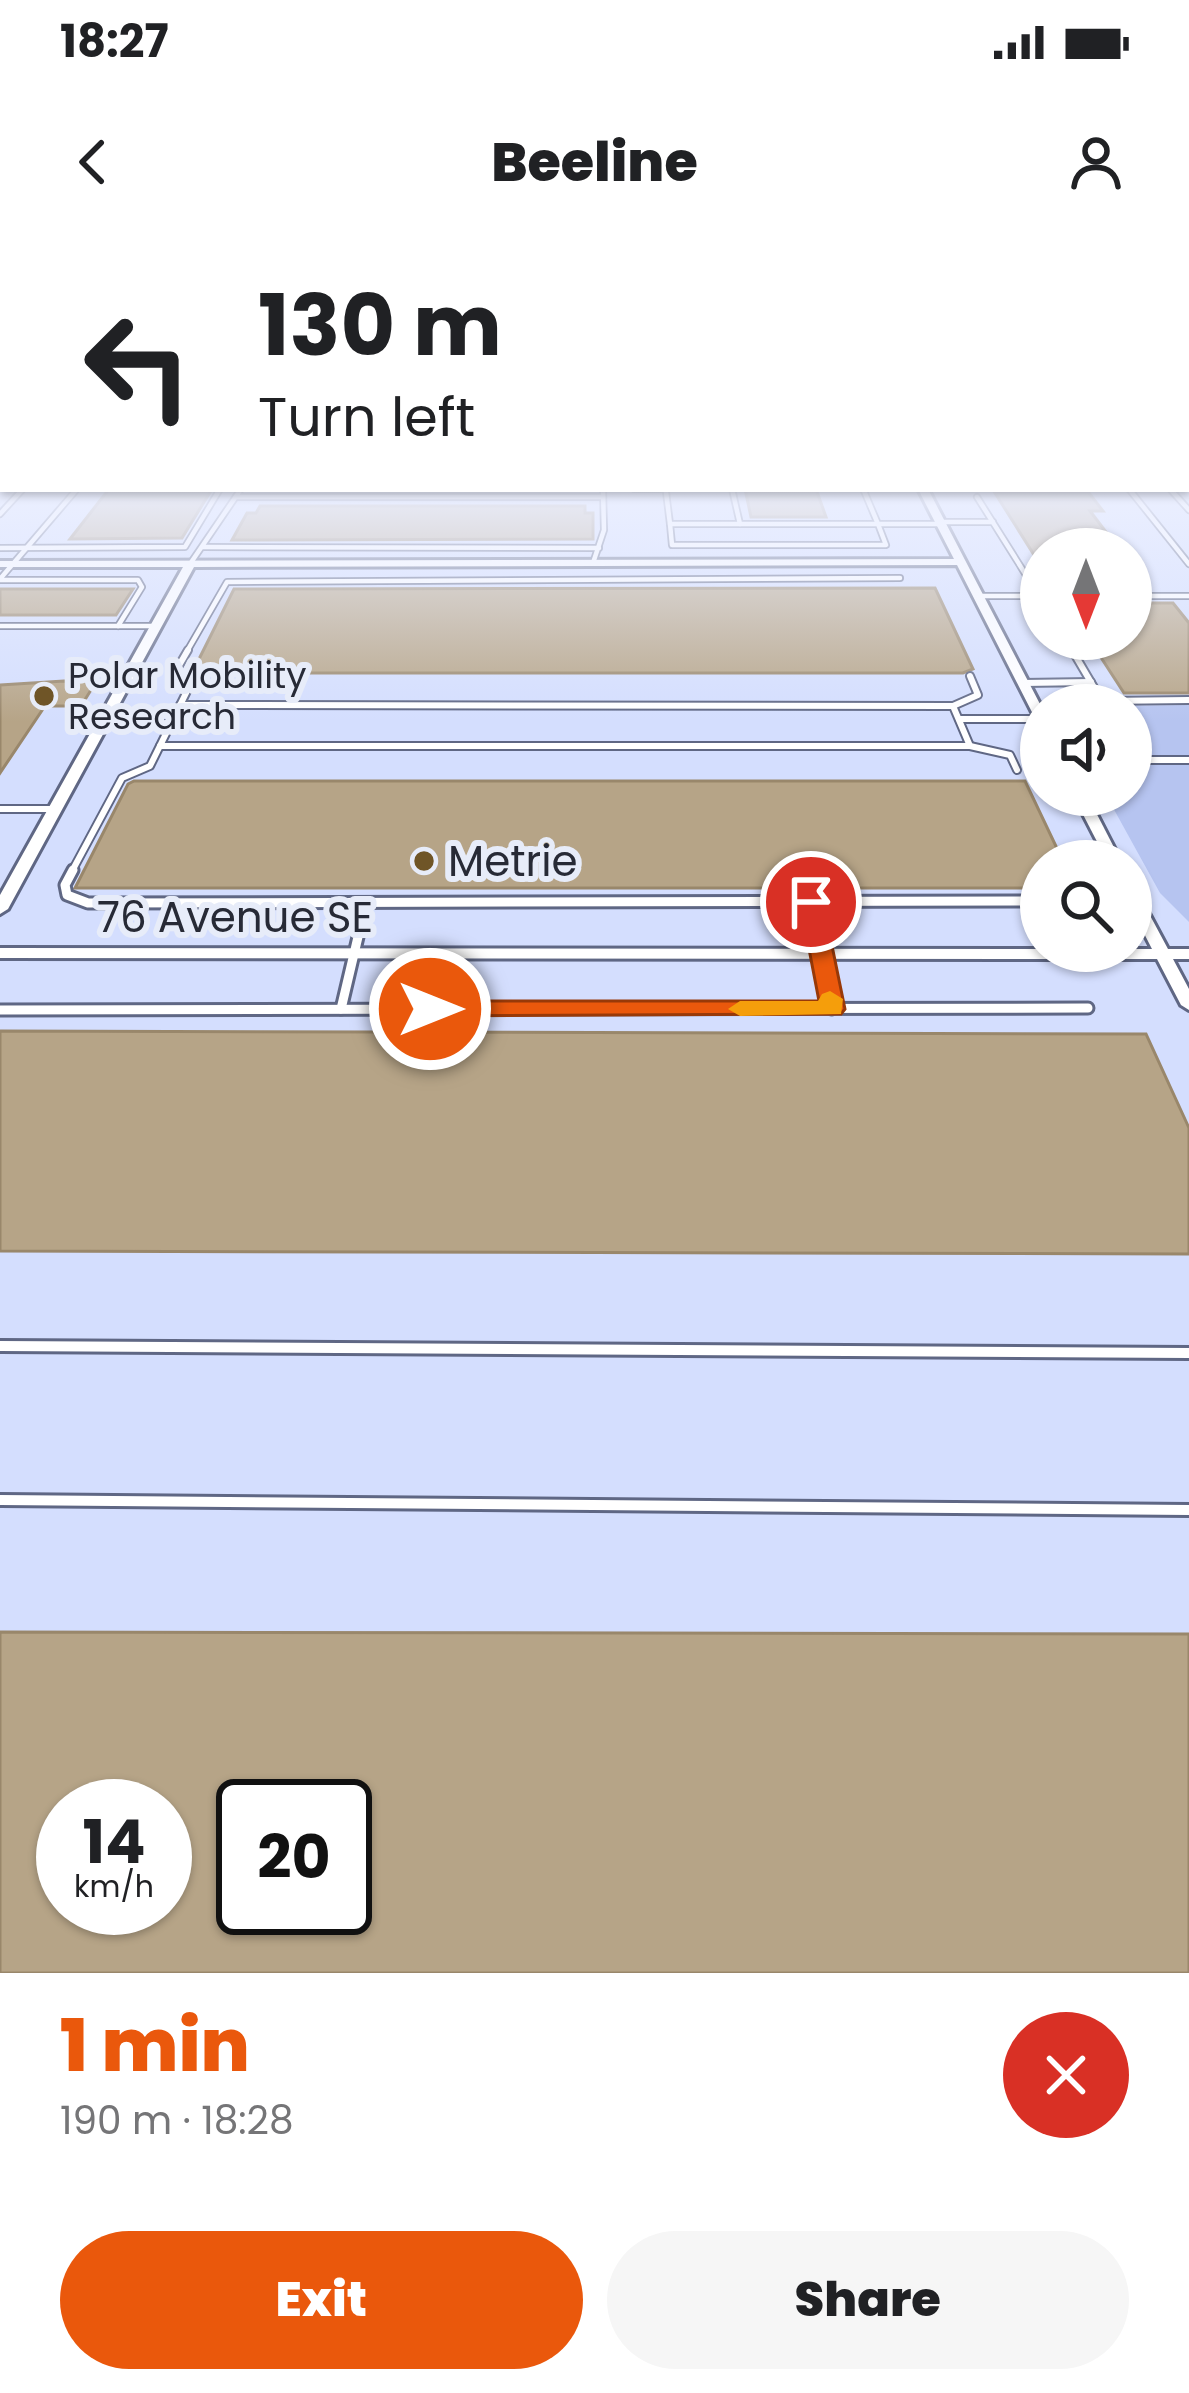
<!DOCTYPE html>
<html lang="en">
<head>
<meta charset="utf-8">
<style>
  body { margin:0; font-family:Poppins,sans-serif; background:#f6f6f6; color:#202124; height:100vh; display:flex; flex-direction:column; font-size:45px; white-space:nowrap }
  * { box-sizing:border-box; margin:0 }
  p { font-size:39px; color:#757577 }
  .icon { flex:none; width:66px; height:66px; fill:none; stroke:currentColor; stroke-width:2; stroke-linecap:round; stroke-linejoin:round }
  .map { position:relative; height:1733px; overflow:hidden }
  .details { display:flex; flex-direction:column; background:#fff; flex:1 }
  .details>* { flex:none }
  .banner { position:absolute; left:0px; top:0px; width:1191px; height:252px; box-shadow:0 3px 9px #0004; background:#fff; color:#202124; overflow:hidden }
  .needle { width:78px; rotate:180deg }
  .fabs { position:absolute; left:1020px; top:288px; display:grid; gap:24px }
  .fabs a { display:grid; place-items:center; width:132px; height:132px; border-radius:50%; background:#fff; box-shadow:0 3px 9px #0004; font-size:60px }
  .speed { position:absolute; left:36px; top:1539px; display:flex; gap:24px; font-size:60px; font-weight:700; text-align:center }
  .speed>* { display:grid; place-content:center; width:156px; height:156px; border-radius:50%; background:#fff; box-shadow:0 3px 9px #0004; line-height:1 }
  .speed small { font-size:30px; font-weight:400 }
  .speed .limit { border:6px solid #111; border-radius:18px; background:#fff; color:#111 }
  .pin { position:absolute; display:grid; place-items:center; width:102px; height:102px; color:#fff; margin:-51px; border:6px solid #fff; border-radius:50%; box-shadow:0 3px 12px #0007 }
  .me { position:absolute; width:132px; margin:-66px; rotate:90deg; stroke-linejoin:round; filter:drop-shadow(0 0 9px #0008) }
  .turn { display:flex; align-items:center; gap:42px; height:252px; padding:0 60px; font-size:54px }
  .turn .icon { width:156px; height:156px; stroke-width:2.5 }
  .turn b { display:block; font-size:84px; line-height:102px }
  .round { display:grid; place-items:center; flex:none; width:126px; height:126px; border-radius:63px; background:#f6f6f6 }
  .overview { display:flex; align-items:center; justify-content:space-between; height:204px; padding:0 60px }
  h1 { font-size:72px; font-weight:800; line-height:90px; color:#ea580c }
  .button { display:flex; gap:24px; margin-top:auto; padding:24px 60px }
  .button a { flex:1; height:138px; border-radius:72px; background:#ea580c; color:#fff; font-size:48px; font-weight:800; line-height:138px; text-align:center }
  .button a+a { background:#f6f6f6; color:#202124 }
  .status { display:flex; justify-content:space-between; align-items:center; height:84px; padding:0 60px; background:#fff; direction:ltr }
  .status svg { height:33px; fill:currentColor }
  header { display:flex; justify-content:space-between; align-items:center; height:156px; padding:0 60px; background:#fff; font-size:54px; font-weight:800 }
  .map>svg:first-child { display:block }
  .green { fill:#b6c4f0 }
  .building { fill:#b6a487; stroke:#99876b; stroke-width:3; fill-rule:evenodd }
  .lines { fill:none; stroke-linecap:round; stroke-linejoin:round }
  .service-far3-casing { stroke:#5f6784; stroke-width:8 }
  .service-far2-casing { stroke:#5f6784; stroke-width:10 }
  .service-far1-casing { stroke:#5f6784; stroke-width:15 }
  .service-casing { stroke:#5f6784; stroke-width:16 }
  .minor-casing { stroke:#5f6784; stroke-width:6 }
  .service-far3 { stroke:#fff; stroke-width:4.5 }
  .service-far2 { stroke:#fff; stroke-width:6 }
  .service-far1 { stroke:#fff; stroke-width:9 }
  .service { stroke:#fff; stroke-width:10 }
  .minor { fill:#fff; fill-rule:evenodd }
  .route { fill:#ea580c; stroke:#983908; stroke-width:3 }
  .slow { fill:#f59e0b }
  .poi-dot { fill:#6f5527; stroke:#e7ecf9; stroke-width:4.5 }
  .labels { text-anchor:middle; stroke-width:12; stroke-linejoin:round; paint-order:stroke }
  .far-poi-label { font-size:36px; fill:#272a36; stroke:#e7ecf9; text-anchor:start }
  .poi-label { font-size:42px; fill:#272a36; stroke:#e7ecf9; text-anchor:start }
  .street-label { font-size:42px; fill:#272a36; stroke:#e7ecf9 }
</style>
</head>
<body>
<div class="status"><b>18:27</b><svg viewBox="0 0 49 12"><path d="M0 12V9h3v3zM5 12V6h3v6zM10 12V3h3v9zM15 12V0h3v12zM26 1h20v11H26zM47 4h2v5h-2z"/></svg></div>
<header><svg class="icon" aria-label="back" viewBox="0 0 24 24"><path d="M15 5l-7 7 7 7"/></svg>Beeline<svg class="icon" aria-label="person" viewBox="0 0 24 24"><circle cx="12" cy="8" r="4"/><path d="M4 21q1-7 8-7t8 7"/></svg></header>
<div class="map">
<svg width="1189" height="1733" viewBox="0 0 1189 1733">
  <rect width="100%" height="100%" fill="#d4defe"/>
  <!-- green -->
  <path class="green" d="M1189,465V682L1160,653L1106,555H1131V466Z"/>
  <!-- building -->
  <g class="building">
    <path d="M109,249H212L182,298L70,299Z"/>
    <path d="M745,249H816L826,277H751Z"/>
    <path d="M995,253H1089L1103,271H1090L1119,309H1041V326Z"/>
    <path d="M260,266H585V273H593V299L232,300L247,273H256Z"/>
    <path d="M935,348L973,429L963,433H192L234,349Z"/>
    <path d="M0,349H133L116,375H0Z"/>
    <path d="M1131,363H1173L1189,383V453H1124L1089,399H1131Z"/>
    <path d="M64,441L96,442L81,466H45L0,533V445Z"/>
    <path d="M134,541H1025L1063,621H1041V648H75L128,544Z"/>
    <path d="M0,791L1146,794L1189,888V1014L0,1011Z"/>
    <path d="M0,1392L1189,1394V1733H0ZM63,1566H165V1668H63ZM243,1566H345V1668H243Z"/>
  </g>
  <g class="lines">
    <defs>
      <g id="service-far3">
        <path d="M634,249H666"/>
        <path d="M732,249L740,284"/>
        <path d="M1129,249L1189,324"/>
        <path d="M1170,249L1189,270"/>
        <path d="M864,251L878,284H941"/>
        <path d="M666,252L670,284"/>
        <path d="M236,257H603"/>
        <path d="M977,257L1041,359"/>
        <path d="M0,274L23,249"/>
        <path d="M940,282H993"/>
        <path d="M670,284H878L886,305H672Z"/>
        <path d="M203,307L599,308"/>
        <path d="M0,308L185,307L220,249"/>
        <path d="M593,323L604,290L603,249"/>
        <path d="M190,324L241,249"/>
        <path d="M0,339L77,249"/>
        <path d="M0,340H138L142,347L118,386"/>
        <path d="M978,356H1041"/>
        <path d="M1131,356H1189"/>
        <path d="M0,386H156"/>
        <path d="M1065,399L1073,413"/>
        <path d="M186,413L227,342L900,338"/>
      </g>
      <g id="service-far2">
        <path d="M1072,410L1102,461L1189,460"/>
        <path d="M1023,443L1091,442"/>
        <path d="M953,466L978,455L970,436"/>
        <path d="M959,479H1041"/>
        <path d="M102,484H171"/>
        <path d="M160,506H970L953,466L180,465"/>
        <path d="M970,506L1010,515L1017,530"/>
        <path d="M1131,520H1189"/>
        <path d="M0,569H55"/>
        <path d="M71,633L122,538L150,526L190,445L174,434L188,410"/>
      </g>
      <g id="service-far1">
        <path d="M73,630L65,645L67,655L88,663L1025,661"/>
        <path d="M811,662L832,769"/>
        <path d="M341,769L366,663"/>
        <path d="M0,770L1088,768"/>
      </g>
      <g id="service">
        <path d="M0,1106L1189,1113"/>
        <path d="M0,1260L1189,1270"/>
      </g>
      <g id="minor">
        <rect x="1188" y="241" width="1" height="6"/>
        <path d="M918,249H928L1041,466V482L1035,478L957,325L194,327L8,669L0,674V655L183,327H0V321L954,319Z"/>
        <path d="M1073,555H1087L1121,621H1107Z"/>
        <path d="M1131,649L1138,653L1168,709H1189V719H1173L1189,749V770L1181,765L1157,719L0,718V708L1152,709L1131,668Z"/>
      </g>
    </defs>
    <!-- service-far3 casing -->
    <use href="#service-far3" class="service-far3-casing"/>
    <!-- service-far2 casing -->
    <use href="#service-far2" class="service-far2-casing"/>
    <!-- service-far1 casing -->
    <use href="#service-far1" class="service-far1-casing"/>
    <!-- service casing -->
    <use href="#service" class="service-casing"/>
    <!-- minor casing -->
    <use href="#minor" class="minor-casing"/>
    <!-- service-far3 -->
    <use href="#service-far3" class="service-far3"/>
    <!-- service-far2 -->
    <use href="#service-far2" class="service-far2"/>
    <!-- service-far1 -->
    <use href="#service-far1" class="service-far1"/>
    <!-- service -->
    <use href="#service" class="service"/>
    <!-- minor -->
    <use href="#minor" class="minor"/>
  </g>
  <!-- sky -->
  <linearGradient id="sky" x2="0" y2="1"><stop stop-color="#8fb7f0"/><stop offset="0.5" stop-color="#ecf0ff"/><stop offset="1" stop-color="#ecf0ff" stop-opacity="0"/></linearGradient>
  <rect width="1189" height="482" fill="url(#sky)"/>
  <!-- route -->
  <path class="route" d="M811,655L823,662L845,769L841,774L430,776L418,769L430,761H819L800,662Z"/>
  <!-- slow -->
  <path class="slow" d="M830,751L843,759L841,774L740,776L728,769L740,761H818L822,754Z"/>
  <!-- markers -->
  <g class="poi-dot">
    <circle cx="44" cy="456" r="12"/>
    <circle cx="424" cy="621" r="12"/>
  </g>
  <g class="labels">
    <!-- far-poi labels -->
    <g class="far-poi-label">
      <text x="68" y="448">Polar Mobility<tspan x="68" dy="41">Research</tspan></text>
    </g>
    <!-- poi labels -->
    <g class="poi-label">
      <text x="448" y="636">Metrie</text>
    </g>
    <!-- street labels -->
    <g class="street-label">
      <text x="235" y="692">76 Avenue SE</text>
    </g>
  </g>
</svg>
<div class="fabs">
<a><svg class="needle" viewBox="-14 -14 28 28"><path d="M0-13l5 13h-10z" fill="#e53935"/><path d="M0 13l5-13h-10z" fill="#757577"/></svg></a>
<a><svg class="icon" aria-label="sound" viewBox="0 0 24 24"><path d="M4 9h4l5-4v14l-5-4H4zM17 9q2 3 0 6"/></svg></a>
<a><svg class="icon" aria-label="search" viewBox="0 0 24 24"><circle cx="10" cy="10" r="6"/><path d="M15 15l6 6"/></svg></a>
</div>
<div class="speed"><div>14<small>km/h</small></div><div class="limit">20</div></div>
<div class="pin" style="left:811px;top:662px;background:#d93025"><svg class="icon" aria-label="arrive" viewBox="0 0 24 24"><path d="M6 21V4h12l-3 4 3 4H6"/></svg></div>
<svg class="me" style="left:430px;top:769px" viewBox="-20 -20 40 40"><circle r="17" fill="#ea580c" stroke="#fff" stroke-width="3"/><path d="M0-11L8 9 0 5-8 9z" fill="#fff"/></svg>
<div class="banner">
<div class="turn"><svg class="icon" aria-label="left" viewBox="0 0 24 24"><path d="M17 20v-9H6M10 6l-5 5 5 5"/></svg><div><b>130 m</b>Turn left</div></div>
</div>
</div>
<section class="details">
<div class="overview"><div><h1>1 min</h1><p>190 m · 18:28</p></div><a class="round" style="background:#d93025;color:#fff"><svg class="icon" aria-label="close" viewBox="0 0 24 24"><path d="M6 6l12 12M18 6L6 18"/></svg></a></div>
<div class="button"><a>Exit</a><a>Share</a></div>
</section>
</body>
</html>
